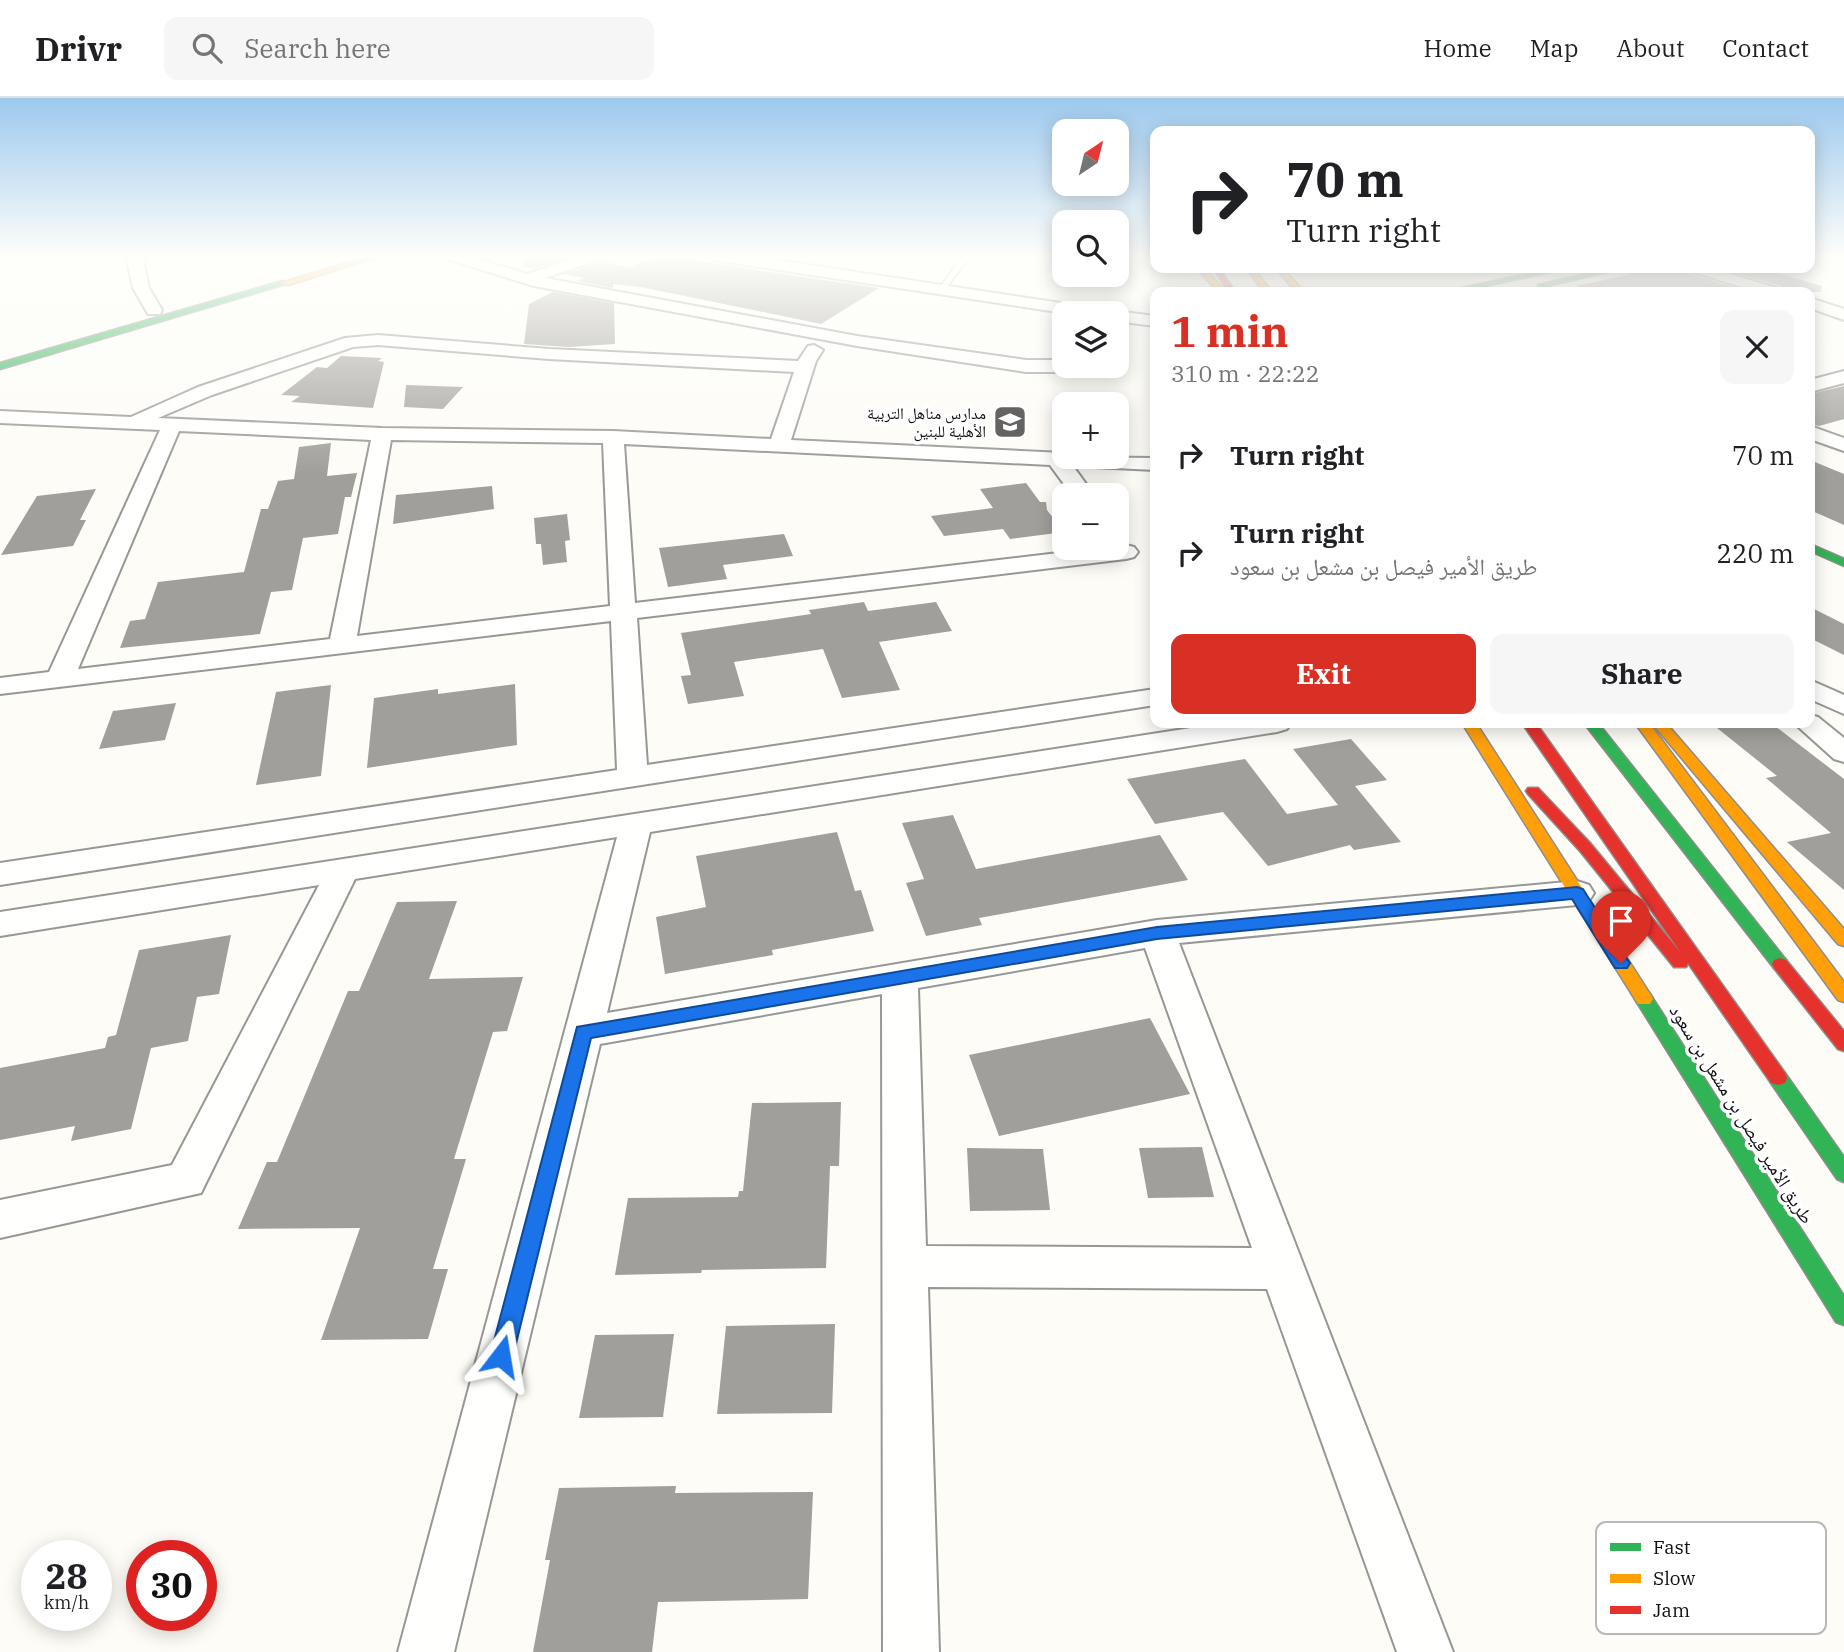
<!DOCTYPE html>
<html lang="en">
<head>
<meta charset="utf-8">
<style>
  body { margin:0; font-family:"IBM Plex Serif","Noto Naskh Arabic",serif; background:#f6f6f6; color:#202124; height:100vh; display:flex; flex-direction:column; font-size:26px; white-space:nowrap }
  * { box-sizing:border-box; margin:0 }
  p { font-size:23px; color:#757577 }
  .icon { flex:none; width:38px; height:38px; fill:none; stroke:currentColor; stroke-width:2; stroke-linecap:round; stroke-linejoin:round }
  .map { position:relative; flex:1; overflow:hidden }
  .sheet { position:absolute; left:1150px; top:189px; width:665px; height:441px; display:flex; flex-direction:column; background:#fff; border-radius:14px; box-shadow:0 4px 18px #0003 }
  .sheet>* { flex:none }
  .guide { position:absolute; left:1150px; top:28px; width:665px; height:147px; border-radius:14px; box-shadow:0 4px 18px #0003; background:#fff; color:#202124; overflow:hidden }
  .needle { width:46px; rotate:35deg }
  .tools { position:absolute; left:1052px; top:21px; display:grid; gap:14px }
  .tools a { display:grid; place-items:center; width:77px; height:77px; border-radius:14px; background:#fff; box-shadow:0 4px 18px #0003; font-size:35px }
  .speed { position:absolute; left:21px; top:1442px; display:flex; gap:14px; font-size:35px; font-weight:700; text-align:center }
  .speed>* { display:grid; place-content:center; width:91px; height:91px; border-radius:50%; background:#fff; box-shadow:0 4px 18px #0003; line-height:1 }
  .speed small { font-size:18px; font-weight:400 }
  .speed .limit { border:10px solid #d22; background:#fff; color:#111 }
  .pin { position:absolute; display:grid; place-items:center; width:60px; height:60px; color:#fff; margin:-72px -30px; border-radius:50% 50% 50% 0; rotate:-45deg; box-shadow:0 0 7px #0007 }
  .pin .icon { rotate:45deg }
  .me { position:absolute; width:77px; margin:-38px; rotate:14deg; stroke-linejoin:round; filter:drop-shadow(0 0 5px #0008) }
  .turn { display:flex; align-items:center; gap:24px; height:147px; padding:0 21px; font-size:32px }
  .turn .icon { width:91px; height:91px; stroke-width:2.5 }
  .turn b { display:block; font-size:49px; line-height:60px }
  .round { display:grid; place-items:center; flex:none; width:74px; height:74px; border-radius:14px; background:#f6f6f6 }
  .headline { display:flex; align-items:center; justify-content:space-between; height:119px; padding:0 21px }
  h1 { font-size:42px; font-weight:700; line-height:52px; color:#d93025 }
  .action { display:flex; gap:14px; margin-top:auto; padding:14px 21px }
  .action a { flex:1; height:80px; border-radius:14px; background:#d93025; color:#fff; font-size:28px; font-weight:700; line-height:80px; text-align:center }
  .action a+a { background:#f6f6f6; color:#202124 }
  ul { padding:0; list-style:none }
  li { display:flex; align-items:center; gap:21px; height:98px; padding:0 21px }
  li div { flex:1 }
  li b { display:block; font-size:26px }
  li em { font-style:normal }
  header { display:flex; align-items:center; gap:42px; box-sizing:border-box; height:98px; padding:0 35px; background:#fff; border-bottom:2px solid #e0e0e0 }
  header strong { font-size:33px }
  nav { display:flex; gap:38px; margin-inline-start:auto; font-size:24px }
  .search { width:490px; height:63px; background:#f6f6f6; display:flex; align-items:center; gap:18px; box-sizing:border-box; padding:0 24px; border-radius:14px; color:#757577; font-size:26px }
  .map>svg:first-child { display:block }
  .building { fill:#a19f9c }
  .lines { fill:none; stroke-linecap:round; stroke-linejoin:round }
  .lane-casing { stroke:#979795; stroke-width:3 }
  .street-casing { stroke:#979795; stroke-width:4 }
  .fast-casing { stroke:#8e8d8b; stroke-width:3 }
  .slow-casing { stroke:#8e8d8b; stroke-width:3 }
  .jam-casing { stroke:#8e8d8b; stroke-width:3 }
  .lane { fill:#fffffe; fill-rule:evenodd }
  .street { fill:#fffffe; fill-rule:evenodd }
  .fast { fill:#30b455; fill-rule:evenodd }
  .slow { fill:#ff9f0a; fill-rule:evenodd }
  .jam { fill:#e5322d; fill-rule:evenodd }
  .route { fill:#1a73e8; stroke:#114b97; stroke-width:2 }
  .labels { text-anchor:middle; stroke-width:7; stroke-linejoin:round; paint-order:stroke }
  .far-poi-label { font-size:16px; fill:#111; stroke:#fff; text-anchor:end }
  .street-label { font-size:19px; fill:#111; stroke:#fff }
  .key { fill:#fff; stroke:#b8b8b8; stroke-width:2 }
  .key-label { font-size:19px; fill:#111 }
</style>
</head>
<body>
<header>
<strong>Drivr</strong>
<div class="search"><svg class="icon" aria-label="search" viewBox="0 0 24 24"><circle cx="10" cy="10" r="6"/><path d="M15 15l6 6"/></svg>Search here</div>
<nav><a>Home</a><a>Map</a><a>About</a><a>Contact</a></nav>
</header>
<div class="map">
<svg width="1844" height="1554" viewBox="0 0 1844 1554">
  <rect width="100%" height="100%" fill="#fdfcf7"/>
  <!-- building -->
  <g class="building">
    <path d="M524,157H576L534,171L523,169Z"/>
    <path d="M682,160L743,170L879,190L821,226L641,189L613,186V190L577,183L584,180L564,176L604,163L629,170L643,163Z"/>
    <path d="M1633,170H1684L1689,176L1750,194H1594L1576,188L1628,177Z"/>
    <path d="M1719,170H1760L1822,188L1821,194H1785L1781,188Z"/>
    <path d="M553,194L614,205L615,246L568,249L524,246L529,206Z"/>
    <path d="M341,258L382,260L378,263L384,264L373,310L291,304L300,298L281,297L317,269L327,270Z"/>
    <path d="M406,287L463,289L443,311L404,309Z"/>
    <path d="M1844,288V321L1819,328L1810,326V296Z"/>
    <path d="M331,345L327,378L357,375L351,399H345L338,436L303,440L292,492L271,494L260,536L120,550L130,523L145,521L158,484L244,474L261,411H268L278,383L294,381L299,349Z"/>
    <path d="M1810,362L1844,376V427L1810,412Z"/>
    <path d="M1026,385L1040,404H1046L1047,412L1064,434L1010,441L1003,431L944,438L931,418L993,410L980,391Z"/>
    <path d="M492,388L494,411L393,426L396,397Z"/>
    <path d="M96,391L80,422H86L73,448L1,457L37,398Z"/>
    <path d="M567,416L570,442L565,443L567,464L543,467L541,446H536L534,420Z"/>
    <path d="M784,436L793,458L723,467L727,481L668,489L659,450Z"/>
    <path d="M864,504L868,513L936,504L952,533L879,544L900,592L842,600L823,551L734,564L744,598L688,606L681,578L691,577L681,535L811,516L809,512Z"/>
    <path d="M1810,509L1844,526V557L1810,540Z"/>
    <path d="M515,586L517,647L367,670L374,600L438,591V596Z"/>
    <path d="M331,587L321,678L256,687L276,594Z"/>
    <path d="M176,605L165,642L99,651L113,613Z"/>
    <path d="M1748,625H1771L1844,681V792L1787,744L1831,735L1766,680L1777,678L1717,630Z"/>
    <path d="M1351,641L1387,682L1355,688L1401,744L1354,752L1350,747L1268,768L1223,714L1155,726L1127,681L1245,661L1287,716L1338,707L1293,651Z"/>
    <path d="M953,717L976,771L1160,737L1188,782L979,820L982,827L926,838L906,785L924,781L902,725Z"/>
    <path d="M837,734L855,793L861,792L874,833L772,852L773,857L665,876L656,819L706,809L696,758Z"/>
    <path d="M457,803L429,881L523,879L507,933L493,934L454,1061H466L433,1171H448L428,1241L321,1242L360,1130L238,1131L267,1064H277L348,893H359L397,804Z"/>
    <path d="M231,837L219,896L197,899L188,943L151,950L131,1031L71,1043L75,1028L0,1042V970L105,950L108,939L116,937L139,852Z"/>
    <path d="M1150,920L1190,996L999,1038L969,957Z"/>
    <path d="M841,1004L839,1068H830L826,1170L702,1172L701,1175L615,1177L628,1100L738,1099L739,1093H743L752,1005Z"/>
    <path d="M1202,1049L1214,1099L1148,1100L1139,1050Z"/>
    <path d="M967,1050L1043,1051L1050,1112L970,1113Z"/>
    <path d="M835,1226L832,1315L717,1316L726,1228Z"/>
    <path d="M674,1236L663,1319L579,1320L595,1237Z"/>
    <path d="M676,1388L675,1395L813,1394L808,1501L658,1504L652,1554H533L550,1462H545L559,1390Z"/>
  </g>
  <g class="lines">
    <defs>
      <path id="lane" d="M963,157H971L943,194H937Z"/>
      <g id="street">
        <path d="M131,157H148L143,163L149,190L162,212L160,216H148L133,190L127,162Z"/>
        <path d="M441,157H465L527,176L584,157H607L604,160L545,180L857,238L1026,262H1064V268H1073L1064,274H1026L857,248L534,188L444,160Z"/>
        <path d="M705,157H743L1094,210L1102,215H1064L713,162Z"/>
        <path d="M1687,170H1711L1780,191L1782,194H1758L1690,173Z"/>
        <path d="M1810,200L1844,211V222L1810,210Z"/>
        <path d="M1116,213L1155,218V228L1116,223V215H1109Z"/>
        <path d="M378,237L549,251L798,263L808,248L814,247L823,252L816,263L791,342L1064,355V359L1155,360V372L1073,368L1094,397H1072L1050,367L624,346L635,505L1126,447L1134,449L1138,454L1134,459L1126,461L637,520L647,667L1155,591V607L0,787V765L617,672L611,523L0,596V580L49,574L160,332L0,325V313L131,319L198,289L345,240ZM378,247L549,261L794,274L771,341L613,333L382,330L158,320L212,297L353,249ZM179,333L371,342L330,541L78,571ZM391,342L603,345L610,508L357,538Z"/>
        <path d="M1844,273V285L1810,294V282Z"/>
        <path d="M1810,328L1844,340V353L1810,341Z"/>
        <path d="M1810,582L1844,597V616L1810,601Z"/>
        <path d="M1810,617L1818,619L1844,640V664L1834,661L1794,625H1810Z"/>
        <path d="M1223,625H1291L1287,631L1277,634L650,734L607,915L1157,822L1577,783L1589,787L1594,795L1589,803L1577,807L1179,845L1453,1554H1397L1267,1191L928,1189L939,1554H883L882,896L600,946L454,1554H398L617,739L355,781L201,1095L0,1140V1102L172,1067L319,787L0,838V814ZM1145,850L1252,1150L926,1148L918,890Z"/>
      </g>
      <g id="fast">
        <path d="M1555,170H1569L1457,194H1443Z"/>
        <path d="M1612,170H1625L1542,189L1538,187Z"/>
        <path d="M282,183L289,185L0,271V265Z"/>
        <path d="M1810,446L1844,461V468L1810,453Z"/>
        <path d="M1584,625H1598L1786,862L1788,866L1786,870H1774Z"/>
        <path d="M1644,894L1650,896L1844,1198V1227L1836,1224L1638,906L1635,901L1638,896Z"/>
        <path d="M1778,973L1785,975L1844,1059V1084L1837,1081L1771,985L1769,980L1771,975Z"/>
      </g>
      <g id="slow">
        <path d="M372,157H384L288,187L281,185Z"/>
        <path d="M1197,170H1204L1226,194H1218Z"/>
        <path d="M1246,170H1253L1272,194H1264Z"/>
        <path d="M1276,170H1283L1304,194H1296Z"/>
        <path d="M1462,625H1476L1650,896L1653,901L1650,906H1638Z"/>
        <path d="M1635,625H1649L1844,884V904L1838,902Z"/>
        <path d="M1652,625H1666L1844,831V848L1838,846Z"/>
      </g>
      <g id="jam">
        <path d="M1213,170H1219L1236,194H1228Z"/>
        <path d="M1522,625H1536L1785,975L1787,980L1785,985L1778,987L1771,985L1688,865L1686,869H1674L1580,753L1528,696L1526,693L1528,690H1538L1590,745L1681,855Z"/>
        <path d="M1780,860L1786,862L1844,933V953L1838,951L1774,870L1772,866L1774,862Z"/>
      </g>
    </defs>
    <!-- lane casing -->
    <use href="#lane" class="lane-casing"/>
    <!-- street casing -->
    <use href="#street" class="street-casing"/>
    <!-- fast casing -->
    <use href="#fast" class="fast-casing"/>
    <!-- slow casing -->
    <use href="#slow" class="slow-casing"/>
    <!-- jam casing -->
    <use href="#jam" class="jam-casing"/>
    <!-- lane -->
    <use href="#lane" class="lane"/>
    <!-- street -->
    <use href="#street" class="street"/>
    <!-- fast -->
    <use href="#fast" class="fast"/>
    <!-- slow -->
    <use href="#slow" class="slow"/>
    <!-- jam -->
    <use href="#jam" class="jam"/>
  </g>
  <!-- sky -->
  <linearGradient id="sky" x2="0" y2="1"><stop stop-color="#9dc9ee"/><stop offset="0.42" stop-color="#fefefb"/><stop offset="1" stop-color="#fefefb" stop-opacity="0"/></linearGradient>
  <rect width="1844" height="375" fill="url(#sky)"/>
  <!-- route -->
  <path class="route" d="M1577,789L1583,791L1627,861L1630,865L1627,870H1615L1572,801L1157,841L591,940L513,1258L509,1265L501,1269L493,1265L490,1258L577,929L1157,829Z"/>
  <!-- icons -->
  <defs>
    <symbol id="school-square" viewBox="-11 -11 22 22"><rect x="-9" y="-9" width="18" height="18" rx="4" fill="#646362" stroke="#fff"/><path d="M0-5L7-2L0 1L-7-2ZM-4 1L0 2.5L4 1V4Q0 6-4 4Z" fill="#fff"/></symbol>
  </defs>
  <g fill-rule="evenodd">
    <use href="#school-square" x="991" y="305" width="38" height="38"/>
  </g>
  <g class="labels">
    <!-- far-poi labels -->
    <g class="far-poi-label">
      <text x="986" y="321">مدارس مناهل التربية<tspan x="986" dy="18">الأهلية للبنين</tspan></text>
    </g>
    <!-- street labels -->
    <g class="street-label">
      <text transform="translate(1742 1016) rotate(58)" y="7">طريق الأمير فيصل بن مشعل بن سعود</text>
    </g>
  </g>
  <!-- legend -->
  <rect x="1596" y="1424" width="230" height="112" rx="10" class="key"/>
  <rect x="1610" y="1445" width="31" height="8" fill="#30b455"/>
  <rect x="1610" y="1476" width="31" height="9" fill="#ff9f0a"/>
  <rect x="1610" y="1508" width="31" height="8" fill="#e5322d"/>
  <g class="key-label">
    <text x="1653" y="1456">Fast</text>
    <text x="1653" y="1487">Slow</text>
    <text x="1653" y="1519">Jam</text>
  </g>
</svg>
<div class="tools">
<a><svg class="needle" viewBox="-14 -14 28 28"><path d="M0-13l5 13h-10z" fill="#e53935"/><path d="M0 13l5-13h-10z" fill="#757577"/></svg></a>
<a><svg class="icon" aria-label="search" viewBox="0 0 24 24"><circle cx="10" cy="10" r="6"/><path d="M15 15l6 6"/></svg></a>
<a><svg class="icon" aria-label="layers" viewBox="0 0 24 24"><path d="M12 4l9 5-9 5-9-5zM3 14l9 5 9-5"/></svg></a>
<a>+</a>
<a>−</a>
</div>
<div class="speed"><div>28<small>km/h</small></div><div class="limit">30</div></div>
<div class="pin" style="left:1621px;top:865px;background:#d93025"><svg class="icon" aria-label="arrive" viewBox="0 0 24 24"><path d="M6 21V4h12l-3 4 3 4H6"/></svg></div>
<svg class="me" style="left:501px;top:1258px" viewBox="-20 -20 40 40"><path d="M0-17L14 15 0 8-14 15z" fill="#1a73e8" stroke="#fff" stroke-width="4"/></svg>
<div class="guide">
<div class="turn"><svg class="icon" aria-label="right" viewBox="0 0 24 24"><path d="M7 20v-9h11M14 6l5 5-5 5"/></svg><div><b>70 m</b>Turn right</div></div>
</div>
<section class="sheet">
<div class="headline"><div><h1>1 min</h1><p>310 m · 22:22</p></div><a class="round"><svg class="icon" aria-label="close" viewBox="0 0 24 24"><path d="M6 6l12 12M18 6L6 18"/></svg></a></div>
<ul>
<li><svg class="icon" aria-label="right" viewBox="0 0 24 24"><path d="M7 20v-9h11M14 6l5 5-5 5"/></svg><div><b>Turn right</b></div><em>70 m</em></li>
<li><svg class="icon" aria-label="right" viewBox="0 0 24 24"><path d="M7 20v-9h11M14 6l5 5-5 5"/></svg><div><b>Turn right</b><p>طريق الأمير فيصل بن مشعل بن سعود</p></div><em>220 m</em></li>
</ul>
<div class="action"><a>Exit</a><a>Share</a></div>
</section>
</div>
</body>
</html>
